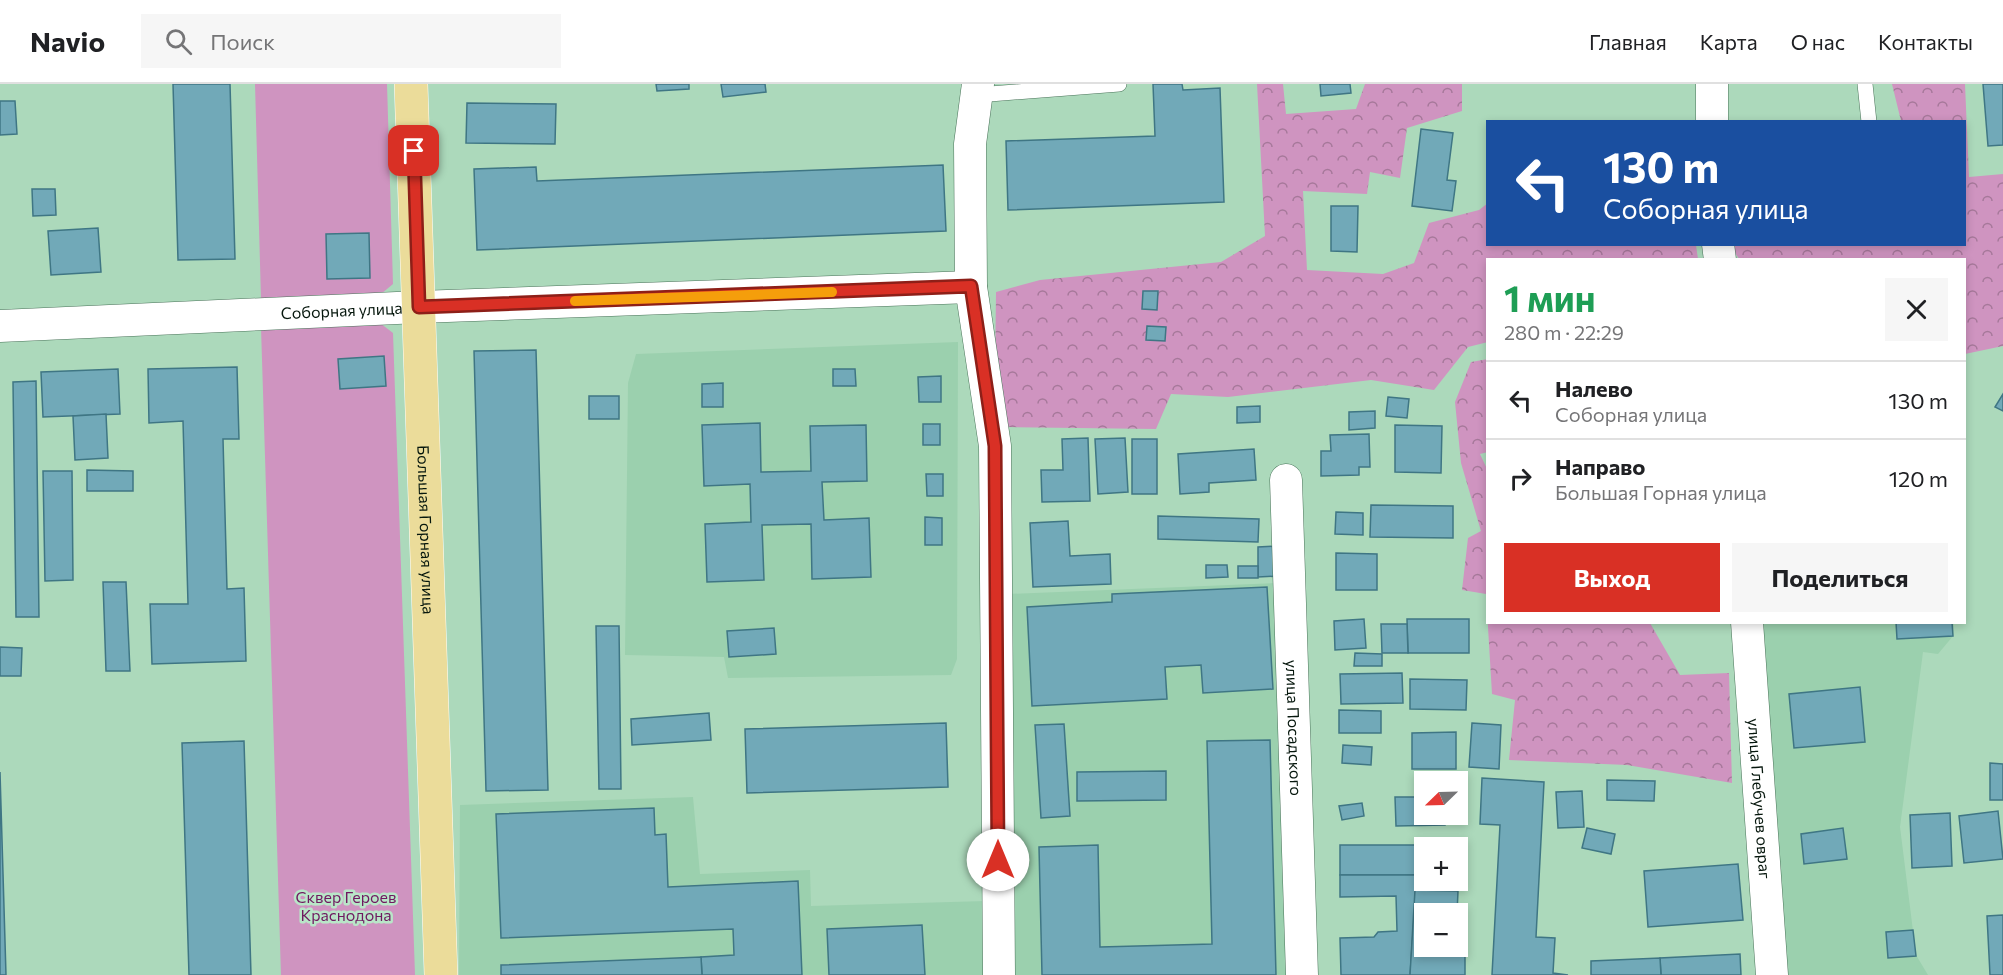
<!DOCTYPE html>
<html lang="ru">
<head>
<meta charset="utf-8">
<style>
  body { margin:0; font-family:Commissioner,sans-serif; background:#f6f6f6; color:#202124; height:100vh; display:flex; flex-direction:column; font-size:22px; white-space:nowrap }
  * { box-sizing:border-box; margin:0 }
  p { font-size:20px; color:#757577 }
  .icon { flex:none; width:33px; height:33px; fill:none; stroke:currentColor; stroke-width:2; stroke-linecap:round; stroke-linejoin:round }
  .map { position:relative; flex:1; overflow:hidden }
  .sheet { position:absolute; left:1486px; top:174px; width:480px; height:366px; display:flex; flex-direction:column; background:#fff; border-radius:0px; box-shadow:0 3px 9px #0003 }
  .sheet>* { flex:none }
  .banner { position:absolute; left:1486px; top:36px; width:480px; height:126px; border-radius:0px; box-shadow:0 3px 9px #0003; background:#1a4fa0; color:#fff; overflow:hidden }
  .needle { width:39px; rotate:247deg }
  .controls { position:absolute; left:1414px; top:687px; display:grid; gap:12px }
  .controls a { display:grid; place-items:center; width:54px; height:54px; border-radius:0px; background:#fff; box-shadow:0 3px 9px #0003; font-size:30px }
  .pin { position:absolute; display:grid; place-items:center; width:51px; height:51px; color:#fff; margin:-26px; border-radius:12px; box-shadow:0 3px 9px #0006 }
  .me { position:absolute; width:66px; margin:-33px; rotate:0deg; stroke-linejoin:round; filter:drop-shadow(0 0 4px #0008) }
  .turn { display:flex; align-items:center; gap:21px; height:126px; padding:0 18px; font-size:27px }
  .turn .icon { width:78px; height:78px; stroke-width:2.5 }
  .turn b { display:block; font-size:42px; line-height:51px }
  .round { display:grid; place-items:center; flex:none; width:63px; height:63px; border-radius:0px; background:#f6f6f6 }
  .summary { display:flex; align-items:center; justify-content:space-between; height:102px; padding:0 18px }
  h1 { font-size:36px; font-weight:700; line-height:45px; color:#1e9e55 }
  .button { display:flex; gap:12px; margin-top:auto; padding:12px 18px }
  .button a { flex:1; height:69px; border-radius:0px; background:#d93025; color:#fff; font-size:24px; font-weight:700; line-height:69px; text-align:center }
  .button a+a { background:#f6f6f6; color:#202124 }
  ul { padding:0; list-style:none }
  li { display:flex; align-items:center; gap:18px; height:78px; padding:0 18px; border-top:2px solid #e0e0e0 }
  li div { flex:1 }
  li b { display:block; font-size:22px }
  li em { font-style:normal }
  header { display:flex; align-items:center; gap:36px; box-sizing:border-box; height:84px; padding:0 30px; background:#fff; border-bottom:2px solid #e0e0e0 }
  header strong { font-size:28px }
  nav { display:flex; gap:33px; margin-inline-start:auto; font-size:21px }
  .search { width:420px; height:54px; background:#f6f6f6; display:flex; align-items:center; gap:15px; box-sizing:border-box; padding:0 21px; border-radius:0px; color:#757577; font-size:22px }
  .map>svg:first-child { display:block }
  .built { fill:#9bd0ae }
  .forest { fill:url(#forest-crowns) }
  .park { fill:#cf94c0 }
  .building { fill:#71a9b8; stroke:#3f7684; stroke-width:1.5 }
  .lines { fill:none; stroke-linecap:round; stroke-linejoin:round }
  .service-casing { stroke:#497359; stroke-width:16 }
  .minor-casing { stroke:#497359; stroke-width:33 }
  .primary-casing { stroke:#fff; stroke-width:34 }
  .service { stroke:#fff; stroke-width:15 }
  .minor { stroke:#fff; stroke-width:32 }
  .primary { stroke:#ebdc9a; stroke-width:33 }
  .route-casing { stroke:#8d1f18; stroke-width:15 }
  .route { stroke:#d93025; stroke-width:10 }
  .slow { stroke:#f59e0b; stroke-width:10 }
  .labels { text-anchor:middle; stroke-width:5; stroke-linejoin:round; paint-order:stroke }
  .street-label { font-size:16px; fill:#06170d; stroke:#b9e6c8 }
  .park-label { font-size:16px; fill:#6f1960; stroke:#b9e6c8 }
</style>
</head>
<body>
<header>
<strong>Navio</strong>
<div class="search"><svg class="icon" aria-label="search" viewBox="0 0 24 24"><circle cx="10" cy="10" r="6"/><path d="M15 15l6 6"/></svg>Поиск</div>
<nav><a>Главная</a><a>Карта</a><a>О нас</a><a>Контакты</a></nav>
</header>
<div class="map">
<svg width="2003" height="891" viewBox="0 0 2003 891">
  <defs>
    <pattern id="forest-crowns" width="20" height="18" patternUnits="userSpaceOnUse" patternTransform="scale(1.5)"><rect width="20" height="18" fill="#cf94c0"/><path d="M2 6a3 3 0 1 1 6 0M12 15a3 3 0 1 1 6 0" fill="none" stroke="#a6789a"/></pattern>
  </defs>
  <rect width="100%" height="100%" fill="#acd9bb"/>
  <!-- built -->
  <g class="built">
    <path d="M958,258L957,575L951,591L728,594L724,573L625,571L628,299L636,270Z"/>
    <path d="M1278,499L1294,891H1011L1007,510Z"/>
    <path d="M1757,539H1954L1953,552L1938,570L1923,568L1900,743L1916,871L1928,891H1781Z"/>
    <path d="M693,713L700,790L810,786L811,822L986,817L987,891H459L460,721Z"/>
  </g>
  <!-- forest -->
  <g class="forest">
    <path d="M1257,0H1283L1286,30L1356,25L1365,0H1462V27L1407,44L1400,94L1370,88L1367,110L1303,107L1307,186L1383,190L1414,179L1429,139L1479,126L1488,119V160L1696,161L1698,175L1488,176V258L1468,263L1434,306L1371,296L1228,313L1171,310L1156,345L1006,343L995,291L996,208L1040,196L1221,178L1265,152Z"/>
    <path d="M1892,0H1965L1969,93L2003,90V262L1965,270V176H1740L1732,165V160H1965V38L1901,37Z"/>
    <path d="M1488,275V368L1480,370L1488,387V538L1650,539L1680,591L1729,589L1732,699L1627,681L1509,676L1515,616L1492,610L1486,510L1462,506L1468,454L1481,447L1461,379L1455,318L1471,278Z"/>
  </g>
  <!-- park -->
  <g class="park">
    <path d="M255,0H387L393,200L381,210L261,215Z"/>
    <path d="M380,239L393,249L415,891H281L261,243Z"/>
  </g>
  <!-- building -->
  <g class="building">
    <path d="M173,0H230L235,175L178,176Z"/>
    <path d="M656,0H689V5L657,7Z"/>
    <path d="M721,0H765L766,8L723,13Z"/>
    <path d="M1153,0H1182L1183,6L1220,4L1224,118L1008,126L1006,57L1155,52Z"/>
    <path d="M1320,0H1350L1351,9L1321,12Z"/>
    <path d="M1983,0H2003V61L1988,62Z"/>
    <path d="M0,17H15L17,50L0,51Z"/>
    <path d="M467,19L556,20L555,60L466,59Z"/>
    <path d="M1421,45L1453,49L1447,96L1456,97L1452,127L1412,122Z"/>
    <path d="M943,81L946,147L477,166L474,85L536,83L537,97Z"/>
    <path d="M32,105H55L56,131L33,132Z"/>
    <path d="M1331,122H1358L1357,168L1331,167Z"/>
    <path d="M98,144L101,188L51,191L48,147Z"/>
    <path d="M369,149L370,194L327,195L326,150Z"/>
    <path d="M1143,207H1158L1157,226L1142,225Z"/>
    <path d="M1147,242L1166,243L1165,257L1146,256Z"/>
    <path d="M536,266L548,706L486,707L474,267Z"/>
    <path d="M384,272L386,302L340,305L338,275Z"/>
    <path d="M237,283L239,355H223L227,505L244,504L246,577L152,580L150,520H188L183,337L149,339L148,285Z"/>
    <path d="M118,285L120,330L43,333L41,288Z"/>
    <path d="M833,285H855L856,302H833Z"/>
    <path d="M941,292V318H919L918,293Z"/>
    <path d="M36,297L39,533H16L13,298Z"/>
    <path d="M723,299V323H702V300Z"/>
    <path d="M2003,310V327L1995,323Z"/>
    <rect x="589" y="312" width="30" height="23"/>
    <path d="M1388,313L1409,315L1407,334L1386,332Z"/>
    <path d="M1260,322V338L1237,339V323Z"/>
    <path d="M1375,327V344L1349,346V328Z"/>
    <path d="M106,330L108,374L75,376L73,332Z"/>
    <path d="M760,339L761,388L811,387L810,342L866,341L867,397L822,398L824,436L869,434L871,493L812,495L811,440L762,441L764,496L707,498L705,440L751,438L750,400L704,402L702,341Z"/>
    <rect x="923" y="340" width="17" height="21"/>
    <path d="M1395,341L1442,342L1441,389L1395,388Z"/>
    <path d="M1369,350L1370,383H1359V391L1321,392V367H1331L1330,351Z"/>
    <path d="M1088,354L1090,417L1042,418L1041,386H1063L1062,355Z"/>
    <path d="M1125,354L1128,408L1098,410L1095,355Z"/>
    <rect x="1132" y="355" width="25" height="55"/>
    <path d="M1254,365L1256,396L1209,399V408L1180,410L1178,370Z"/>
    <path d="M87,386L133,387V407H87Z"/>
    <path d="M43,387H72L73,496L45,497Z"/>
    <path d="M926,390H943V412H927Z"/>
    <path d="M1371,421L1453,422V454L1370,453Z"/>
    <path d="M1336,428L1363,429V451L1335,450Z"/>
    <path d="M1158,432L1259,435L1258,458L1158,455Z"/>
    <path d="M925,433L942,434V461H925Z"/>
    <path d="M1068,437L1070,472L1110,470L1111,500L1033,503L1030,439Z"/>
    <path d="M1278,462L1280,492L1258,493V463Z"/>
    <path d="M1336,469L1377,470V506H1336Z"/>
    <path d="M1206,481H1227L1228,493L1206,494Z"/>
    <rect x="1238" y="482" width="20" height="12"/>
    <path d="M103,498H126L130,587H106Z"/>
    <path d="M1267,503L1273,605L1203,609L1201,581L1165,583L1167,615L1032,622L1027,523L1112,518V510Z"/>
    <path d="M1364,535L1366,564L1335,566L1334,537Z"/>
    <path d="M1407,535H1469V569H1408Z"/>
    <path d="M1896,538H1952L1953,552L1897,555Z"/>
    <path d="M1381,540H1407L1408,569H1382Z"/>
    <path d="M596,542H619L621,705H599Z"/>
    <path d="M774,544L776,570L729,573L727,547Z"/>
    <path d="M0,563L22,564L21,592H0Z"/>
    <path d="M1355,569L1382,570V582H1354Z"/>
    <path d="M1402,589L1403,619L1341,620L1340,590Z"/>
    <path d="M1410,595L1467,596L1466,626L1410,625Z"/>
    <path d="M1860,603L1865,658L1794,664L1789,610Z"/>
    <path d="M1339,626L1381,627V649H1339Z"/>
    <path d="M709,629L711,656L632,661L631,635Z"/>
    <path d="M946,639L948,703L747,709L745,645Z"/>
    <path d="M1472,639L1501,641L1499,685L1469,683Z"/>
    <path d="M1064,640L1070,732L1041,734L1035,641Z"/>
    <path d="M1456,648V685H1412V649Z"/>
    <path d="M1270,656L1276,891H1042L1039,763L1098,761L1100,863L1212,860L1207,657Z"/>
    <path d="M244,657L251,891H189L182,659Z"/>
    <path d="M1343,661L1372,663L1371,681L1342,679Z"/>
    <path d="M1990,679L2003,680V716H1990Z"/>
    <path d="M1166,687V716L1077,717V688Z"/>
    <path d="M0,688L6,891H0Z"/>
    <path d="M1482,694L1544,698L1536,853L1555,854L1553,889L1568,891H1492L1500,741L1480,740Z"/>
    <path d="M1607,696L1655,697L1654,717L1607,716Z"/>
    <path d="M1582,707L1584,743L1558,744L1556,708Z"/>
    <path d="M1395,713H1425V730H1445V741L1396,742Z"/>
    <path d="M1362,719L1364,732L1342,736L1339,722Z"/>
    <path d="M654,724L655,751L666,750L668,803L798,797L802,891H702L701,873L734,871L733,845L501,854L496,730Z"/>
    <path d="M1998,727L2003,775L1964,779L1959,732Z"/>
    <path d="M1950,729L1952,782L1912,784L1910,731Z"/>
    <path d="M1587,744L1615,750L1611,770L1582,764Z"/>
    <path d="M1843,744L1847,775L1804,780L1801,750Z"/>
    <rect x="1340" y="761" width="77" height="30"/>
    <path d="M1738,780L1743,836L1648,843L1644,787Z"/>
    <path d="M1340,791H1417L1410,891H1341L1340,854L1374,853L1378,848L1397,847L1396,812L1340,813Z"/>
    <path d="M1415,806L1458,807L1457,830H1425V862H1458V852L1465,851V891H1410Z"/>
    <path d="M2003,831V891H1990L1987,832Z"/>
    <path d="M922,841L925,891H829L827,845Z"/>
    <path d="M1913,846L1916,872L1888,874L1886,848Z"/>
    <path d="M1740,870L1741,891H1661L1660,874Z"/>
    <path d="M701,873L702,891H501V881Z"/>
    <path d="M1660,874L1661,891H1591V877Z"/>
  </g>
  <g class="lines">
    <defs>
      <g id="service">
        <path d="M1865,0L1869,38"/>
        <path d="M977,11L1119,0"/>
      </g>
      <g id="minor">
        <path d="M978,0L970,60L971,203L995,362L999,891"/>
        <path d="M1712,38V0"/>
        <path d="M1718,160L1720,176"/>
        <path id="s1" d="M0,242L419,223L971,203"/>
        <path id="s2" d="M1286,396L1302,891"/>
        <path id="s3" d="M1747,538L1772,891"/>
      </g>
      <g id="primary">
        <path id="s4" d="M411,0L441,891"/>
      </g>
    </defs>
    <!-- service casing -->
    <use href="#service" class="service-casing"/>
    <!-- minor casing -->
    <use href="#minor" class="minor-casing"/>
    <!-- primary casing -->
    <use href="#primary" class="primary-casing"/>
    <!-- service -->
    <use href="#service" class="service"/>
    <!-- minor -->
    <use href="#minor" class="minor"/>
    <!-- primary -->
    <use href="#primary" class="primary"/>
  </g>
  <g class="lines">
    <defs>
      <path id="route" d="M414,67L419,223L971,202L995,362L998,776"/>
    </defs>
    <!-- route casing -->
    <use href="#route" class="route-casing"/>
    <!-- route -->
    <use href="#route" class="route"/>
    <!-- slow -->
    <path class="slow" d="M575,217L832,208"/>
  </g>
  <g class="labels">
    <!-- street labels -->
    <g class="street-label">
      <text dy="6" stroke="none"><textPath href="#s1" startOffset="342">Соборная улица</textPath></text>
      <text dy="6" stroke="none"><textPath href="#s4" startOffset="446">Большая Горная улица</textPath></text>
      <text dy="6" stroke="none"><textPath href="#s2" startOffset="248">улица Посадского</textPath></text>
      <text dy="6" stroke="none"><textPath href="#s3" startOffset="177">улица Глебучев овраг</textPath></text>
    </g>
    <!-- park labels -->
    <g class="park-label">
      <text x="346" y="819">Сквер Героев<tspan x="346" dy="18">Краснодона</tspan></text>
    </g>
  </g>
</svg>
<div class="controls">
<a><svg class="needle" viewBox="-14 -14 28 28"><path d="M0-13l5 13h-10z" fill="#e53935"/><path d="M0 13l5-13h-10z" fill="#757577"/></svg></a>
<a>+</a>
<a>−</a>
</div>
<div class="pin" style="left:414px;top:67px;background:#d93025"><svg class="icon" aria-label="arrive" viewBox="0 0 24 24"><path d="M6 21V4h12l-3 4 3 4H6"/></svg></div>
<svg class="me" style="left:998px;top:776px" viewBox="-20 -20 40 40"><circle r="19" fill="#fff"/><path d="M0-13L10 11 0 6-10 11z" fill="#d93025"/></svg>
<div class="banner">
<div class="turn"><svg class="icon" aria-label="left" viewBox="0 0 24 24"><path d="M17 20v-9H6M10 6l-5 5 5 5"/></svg><div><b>130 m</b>Соборная улица</div></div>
</div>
<section class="sheet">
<div class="summary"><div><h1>1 мин</h1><p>280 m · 22:29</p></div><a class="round"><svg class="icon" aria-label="close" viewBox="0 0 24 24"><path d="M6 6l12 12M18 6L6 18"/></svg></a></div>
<ul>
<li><svg class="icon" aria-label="left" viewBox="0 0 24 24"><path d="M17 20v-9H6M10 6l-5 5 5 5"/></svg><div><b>Налево</b><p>Соборная улица</p></div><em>130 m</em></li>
<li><svg class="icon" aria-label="right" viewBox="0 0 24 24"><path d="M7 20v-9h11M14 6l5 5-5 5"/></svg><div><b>Направо</b><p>Большая Горная улица</p></div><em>120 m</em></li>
</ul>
<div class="button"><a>Выход</a><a>Поделиться</a></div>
</section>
</div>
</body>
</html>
